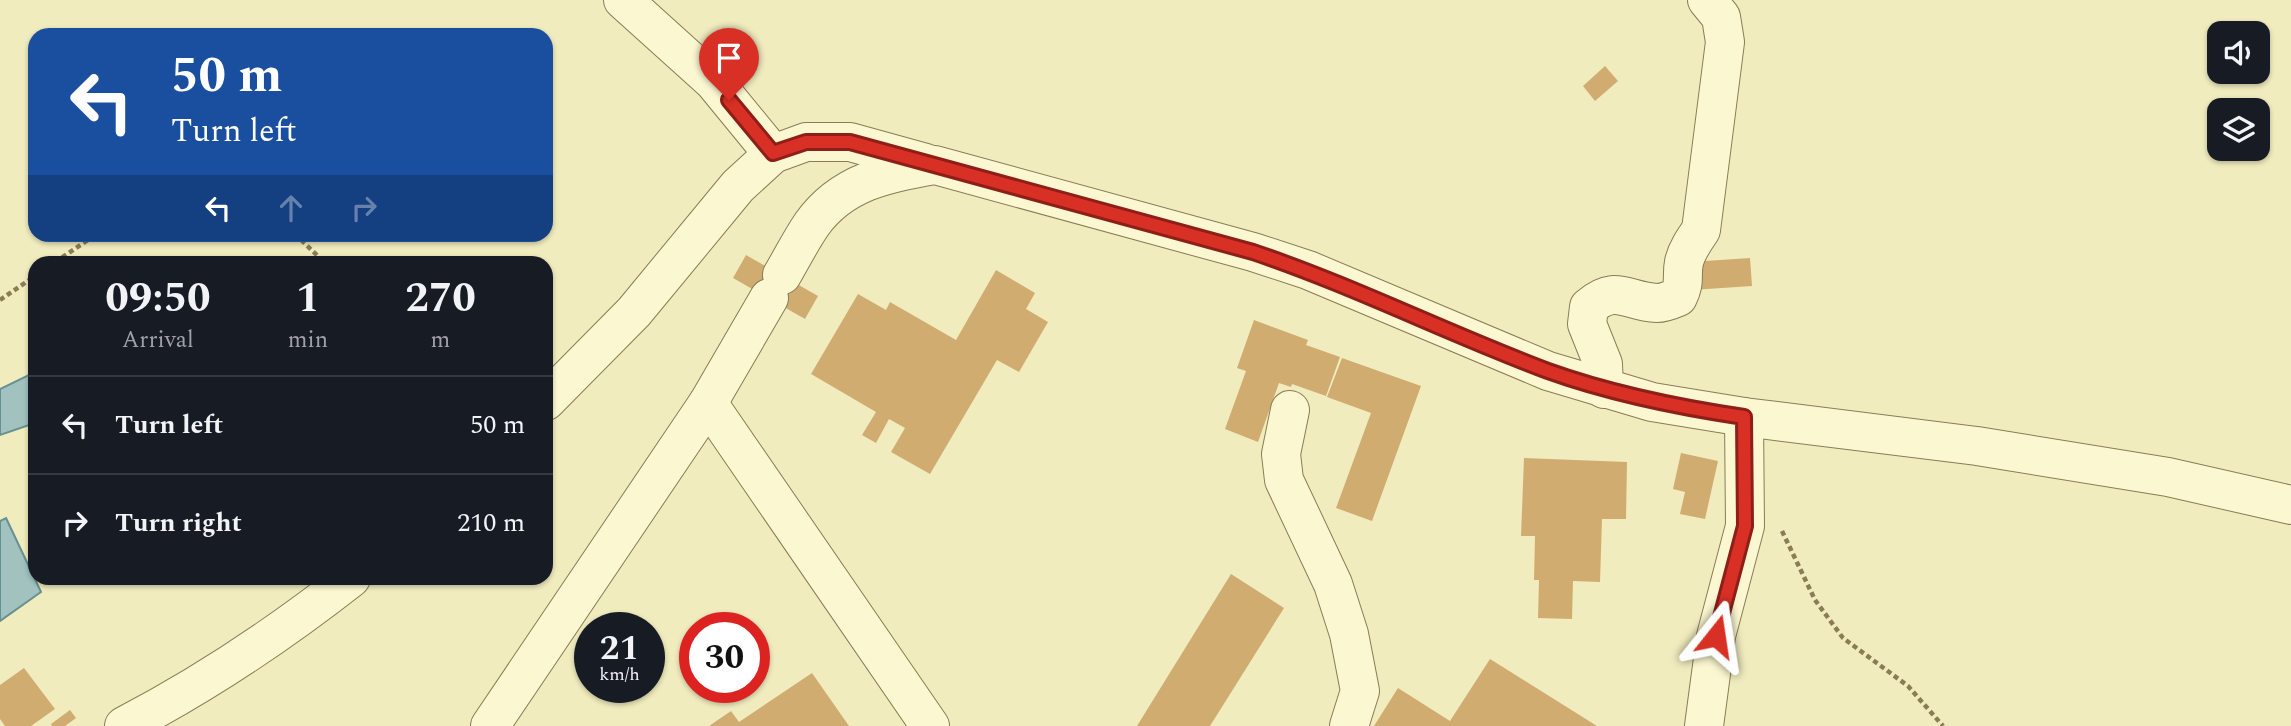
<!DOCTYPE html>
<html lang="en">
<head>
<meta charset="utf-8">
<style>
  body { margin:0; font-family:Spectral,serif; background:#242831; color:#f1f3f6; height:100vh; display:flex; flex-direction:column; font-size:26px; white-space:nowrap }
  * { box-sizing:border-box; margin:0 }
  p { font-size:23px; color:#9ea1a6 }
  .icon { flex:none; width:38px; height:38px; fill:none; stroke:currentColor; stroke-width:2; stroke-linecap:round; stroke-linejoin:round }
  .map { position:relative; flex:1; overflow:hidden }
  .drawer { position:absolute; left:28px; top:256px; width:525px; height:329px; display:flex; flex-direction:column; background:#171b24; border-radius:21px; box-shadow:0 2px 5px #0004 }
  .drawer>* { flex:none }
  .guide { position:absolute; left:28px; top:28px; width:525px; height:214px; border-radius:21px; box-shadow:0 2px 5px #0004; background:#1a4fa0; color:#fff; overflow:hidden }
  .controls { position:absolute; left:2207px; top:21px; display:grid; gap:14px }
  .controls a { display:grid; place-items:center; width:63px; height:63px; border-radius:14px; background:#171b24; box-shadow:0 2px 5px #0004; font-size:35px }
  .speed { position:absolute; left:574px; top:612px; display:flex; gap:14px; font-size:35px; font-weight:700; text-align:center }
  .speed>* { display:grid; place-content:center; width:91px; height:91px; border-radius:50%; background:#171b24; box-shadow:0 2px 5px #0004; line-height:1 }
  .speed small { font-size:18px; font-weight:400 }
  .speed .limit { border:10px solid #d22; background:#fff; color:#111 }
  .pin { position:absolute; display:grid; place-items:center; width:60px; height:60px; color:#fff; margin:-72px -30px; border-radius:50% 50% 50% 0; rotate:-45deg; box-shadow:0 0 7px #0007 }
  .pin .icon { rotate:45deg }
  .me { position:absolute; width:77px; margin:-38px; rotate:15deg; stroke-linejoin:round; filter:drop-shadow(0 0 5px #0008) }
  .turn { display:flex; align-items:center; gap:24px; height:147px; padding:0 28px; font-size:32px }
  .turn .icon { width:91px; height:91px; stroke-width:2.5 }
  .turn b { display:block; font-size:49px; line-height:60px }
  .lanes { display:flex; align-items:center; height:66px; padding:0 28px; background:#0003; justify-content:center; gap:35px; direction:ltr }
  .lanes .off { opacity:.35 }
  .eta { display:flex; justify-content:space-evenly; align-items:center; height:119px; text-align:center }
  .eta b { font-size:42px; font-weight:700; line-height:49px }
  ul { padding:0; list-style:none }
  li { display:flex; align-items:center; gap:21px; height:98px; padding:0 28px; border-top:2px solid #363941 }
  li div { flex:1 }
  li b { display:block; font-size:26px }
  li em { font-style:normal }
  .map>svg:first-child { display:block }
  .water { fill:#a1c2bf; stroke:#68908e; stroke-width:2 }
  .building { fill:#d1ac71 }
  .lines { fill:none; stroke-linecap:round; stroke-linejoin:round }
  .minor-casing { stroke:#8a7c55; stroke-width:40 }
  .path { stroke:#8a7c55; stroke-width:4.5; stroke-dasharray:5 3.5; stroke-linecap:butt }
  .minor { stroke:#fbf7d1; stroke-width:38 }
  .route-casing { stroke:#8d1f18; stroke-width:18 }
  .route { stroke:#d93025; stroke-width:12 }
</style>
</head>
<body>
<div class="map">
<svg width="2291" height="726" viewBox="0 0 2291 726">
  <rect width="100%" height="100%" fill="#f0ecbe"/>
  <!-- water -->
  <g class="water">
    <path d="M35,372V423L0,435V389Z"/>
    <path d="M6,518L41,592L0,621V521Z"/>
  </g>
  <!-- building -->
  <g class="building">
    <path d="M1605,66L1618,81L1595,101L1583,86Z"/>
    <path d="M746,255L818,296L805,319L733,278Z"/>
    <path d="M1750,258L1752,286L1692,290L1690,262Z"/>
    <path d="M996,270L1035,293L1026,309L1048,322L1019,372L997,360L930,474L891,452L905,428L889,419L876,443L862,435L876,412L811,374L858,294L886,310L890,302L956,340Z"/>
    <path d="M1254,320L1308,340L1306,345L1340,357L1326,396L1292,384L1291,387L1279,383L1258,442L1225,429L1246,371L1237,368Z"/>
    <path d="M1342,358L1421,386L1372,521L1336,508L1371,413L1327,397Z"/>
    <path d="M1681,453L1718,461L1705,519L1680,514L1685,492L1673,489Z"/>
    <path d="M1524,458L1627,462L1626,519H1602L1600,582L1573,581L1572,619L1538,618L1539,580H1534L1535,536H1521Z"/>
    <path d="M1231,574L1284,608L1210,726H1137Z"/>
    <path d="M1490,659L1597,726H1374L1398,688L1450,721Z"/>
    <path d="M24,668L55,709L31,726H5L0,719V685Z"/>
    <path d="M812,673L849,726H709L731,711L739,722Z"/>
    <path d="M70,710L76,718L65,726H52L51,724Z"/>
  </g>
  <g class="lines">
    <defs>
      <g id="minor">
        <path d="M623,0L714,82L773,154"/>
        <path d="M782,275C792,258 801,240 812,224C842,182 887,173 935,165L1253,252L1308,270L1548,371L1652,402L1744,417L1977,446L2168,477L2291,505"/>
        <path d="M1604,389L1603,364L1587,324L1589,307C1616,283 1627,302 1657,303C1664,303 1671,300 1678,297C1686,281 1681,277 1684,262C1687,250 1694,240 1701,230L1725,42L1721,17L1707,0"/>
        <path d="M546,401L634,312L738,186L773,154L806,142H850L926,163"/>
        <path d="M708,403L930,726"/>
        <path d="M1290,410L1281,454L1284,480L1333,584L1349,634L1360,691L1349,726"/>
        <path d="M124,726C203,685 282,632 351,578"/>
        <path d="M490,726L708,403L769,298"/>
        <path d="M1704,726L1716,636L1745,526L1744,417"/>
      </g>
    </defs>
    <!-- minor casing -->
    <use href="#minor" class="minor-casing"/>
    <!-- path -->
    <g class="path">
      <path d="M295,234L324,262"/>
      <path d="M55,262L97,234"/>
      <path d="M0,300L35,276"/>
      <path d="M1782,531L1815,600L1843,638L1908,686L1943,726"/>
    </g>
    <!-- minor -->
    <use href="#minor" class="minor"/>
  </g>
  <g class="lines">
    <defs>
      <path id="route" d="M729,100L773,153L806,142H850L1253,252C1354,286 1449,334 1548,371C1612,394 1677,407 1744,417L1745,526L1716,636"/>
    </defs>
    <!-- route casing -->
    <use href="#route" class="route-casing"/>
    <!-- route -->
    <use href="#route" class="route"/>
  </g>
</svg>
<div class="controls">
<a><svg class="icon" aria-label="sound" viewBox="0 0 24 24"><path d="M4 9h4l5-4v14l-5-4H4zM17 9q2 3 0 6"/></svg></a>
<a><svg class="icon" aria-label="layers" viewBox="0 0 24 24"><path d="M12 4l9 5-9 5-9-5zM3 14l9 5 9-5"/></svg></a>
</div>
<div class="speed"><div>21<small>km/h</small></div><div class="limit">30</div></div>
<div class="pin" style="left:729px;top:100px;background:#d93025"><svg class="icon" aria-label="arrive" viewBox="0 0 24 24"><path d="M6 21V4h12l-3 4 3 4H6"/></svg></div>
<svg class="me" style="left:1716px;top:636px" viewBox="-20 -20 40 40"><path d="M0-17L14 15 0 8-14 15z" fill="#d93025" stroke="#fff" stroke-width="4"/></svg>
<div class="guide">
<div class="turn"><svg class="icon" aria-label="left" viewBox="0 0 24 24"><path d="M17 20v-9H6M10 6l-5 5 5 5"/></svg><div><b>50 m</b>Turn left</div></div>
<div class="lanes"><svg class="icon" aria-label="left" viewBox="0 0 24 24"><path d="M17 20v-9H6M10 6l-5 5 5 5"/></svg><svg class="icon off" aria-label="ahead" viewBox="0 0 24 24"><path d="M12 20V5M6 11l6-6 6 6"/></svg><svg class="icon off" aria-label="right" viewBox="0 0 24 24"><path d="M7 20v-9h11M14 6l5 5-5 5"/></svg></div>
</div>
<section class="drawer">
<div class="eta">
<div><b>09:50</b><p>Arrival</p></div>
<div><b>1</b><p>min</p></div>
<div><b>270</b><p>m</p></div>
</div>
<ul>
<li><svg class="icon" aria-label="left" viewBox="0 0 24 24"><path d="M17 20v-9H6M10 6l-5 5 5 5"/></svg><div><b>Turn left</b></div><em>50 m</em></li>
<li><svg class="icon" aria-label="right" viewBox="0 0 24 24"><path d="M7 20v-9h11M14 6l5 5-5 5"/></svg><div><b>Turn right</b></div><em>210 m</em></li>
</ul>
</section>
</div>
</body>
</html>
